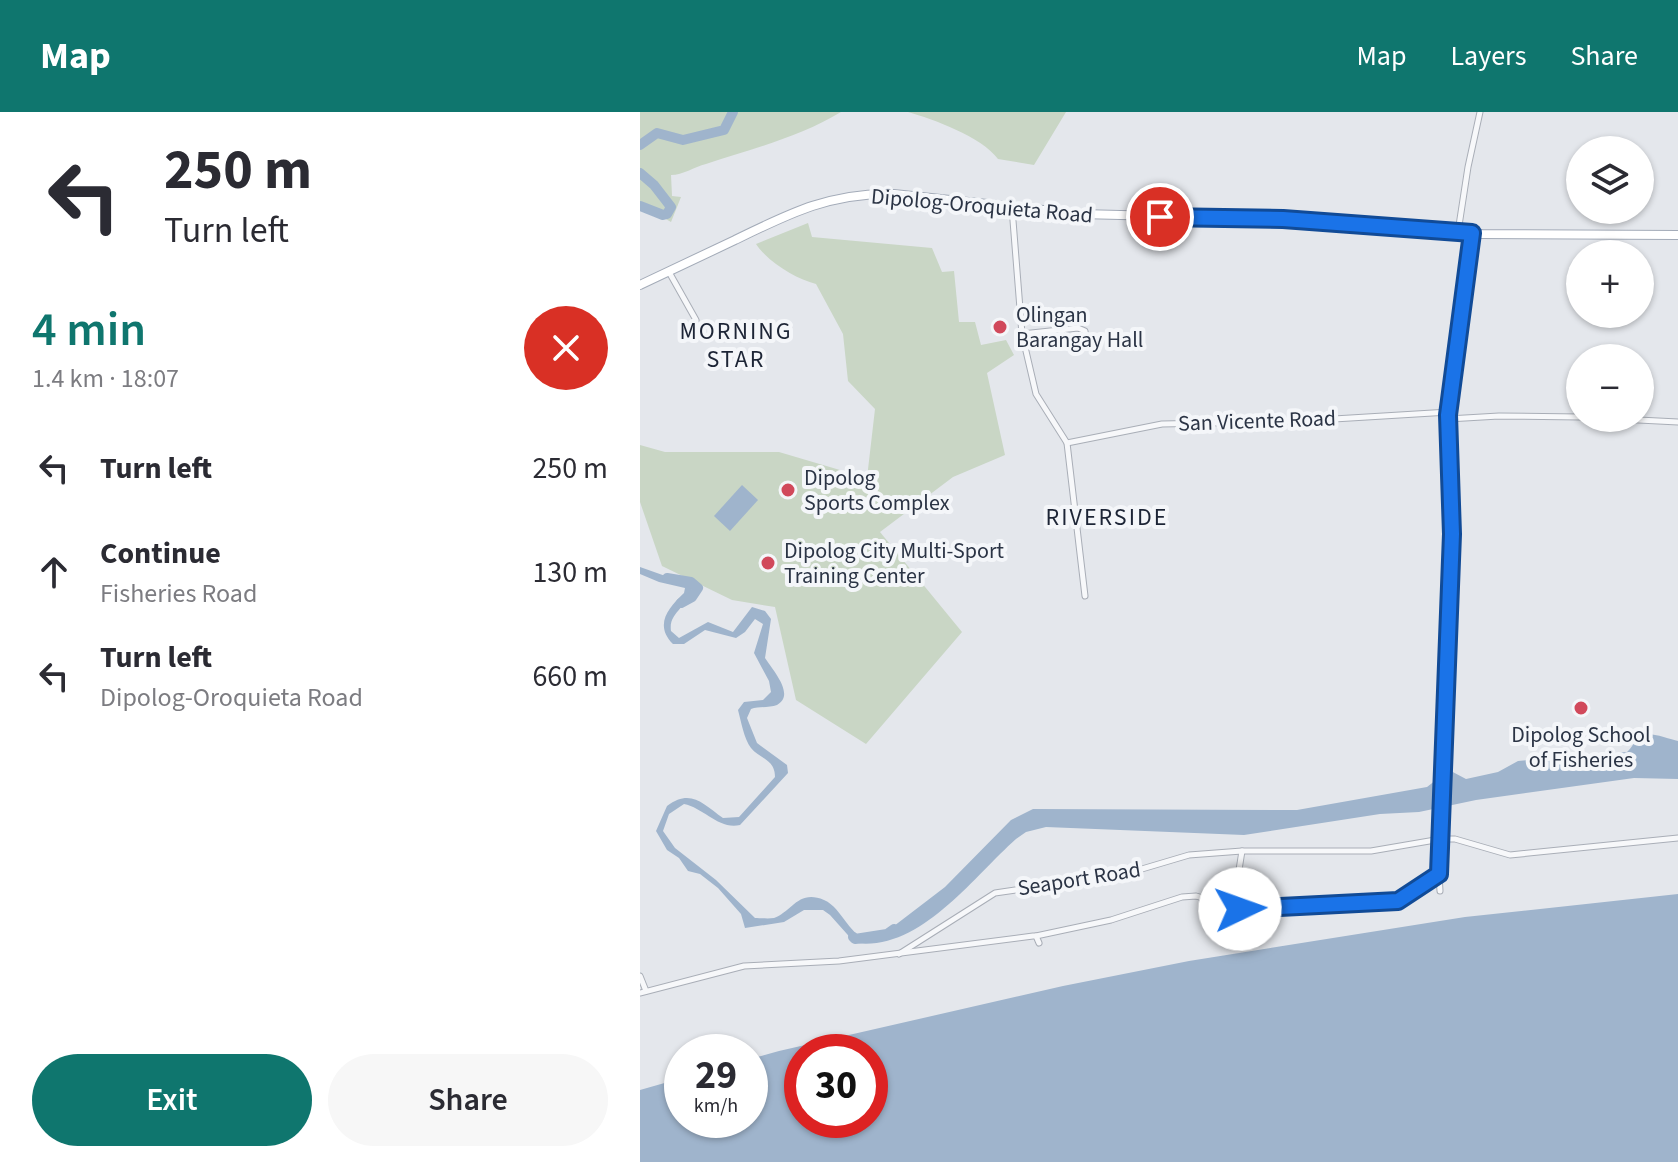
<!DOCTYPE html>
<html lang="en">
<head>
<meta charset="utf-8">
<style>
  body { margin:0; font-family:"Source Sans 3",sans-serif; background:#f7f7f7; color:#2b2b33; height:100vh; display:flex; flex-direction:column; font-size:30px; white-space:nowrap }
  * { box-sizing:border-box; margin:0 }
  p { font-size:26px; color:#7c7c81 }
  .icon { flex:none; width:44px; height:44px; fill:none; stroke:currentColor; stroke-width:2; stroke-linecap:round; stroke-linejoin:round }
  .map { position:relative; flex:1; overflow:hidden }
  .sheet { display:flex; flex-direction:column; background:#fff; width:640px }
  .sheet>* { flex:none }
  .banner { background:#fff; color:#2b2b33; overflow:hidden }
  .controls { position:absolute; left:926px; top:24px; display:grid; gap:16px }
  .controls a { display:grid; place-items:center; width:88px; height:88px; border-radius:50%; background:#fff; box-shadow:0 2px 6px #0004; font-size:40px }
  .speed { position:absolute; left:24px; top:922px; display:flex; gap:16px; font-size:40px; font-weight:700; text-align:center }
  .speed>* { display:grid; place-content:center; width:104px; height:104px; border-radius:50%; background:#fff; box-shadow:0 2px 6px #0004; line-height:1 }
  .speed small { font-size:20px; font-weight:400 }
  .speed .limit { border:12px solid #d22; background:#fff; color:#111 }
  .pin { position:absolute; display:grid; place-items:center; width:68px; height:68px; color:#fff; margin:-34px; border:4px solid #fff; border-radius:50%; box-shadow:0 2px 8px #0007 }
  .me { position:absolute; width:88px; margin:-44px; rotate:87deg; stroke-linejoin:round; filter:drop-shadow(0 0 6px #0008) }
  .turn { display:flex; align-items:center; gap:28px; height:168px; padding:0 32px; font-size:36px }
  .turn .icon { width:104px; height:104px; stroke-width:2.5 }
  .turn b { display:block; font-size:56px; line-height:68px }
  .round { display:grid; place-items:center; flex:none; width:84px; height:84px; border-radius:42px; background:#f7f7f7 }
  .overview { display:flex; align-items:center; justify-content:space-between; height:136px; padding:0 32px }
  h1 { font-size:48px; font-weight:600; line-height:60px; color:#0f766e }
  .button { display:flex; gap:16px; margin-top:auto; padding:16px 32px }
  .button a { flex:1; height:92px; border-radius:48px; background:#0f766e; color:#fff; font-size:32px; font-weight:600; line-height:92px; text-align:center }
  .button a+a { background:#f7f7f7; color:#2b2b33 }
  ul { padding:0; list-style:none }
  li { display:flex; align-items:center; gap:24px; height:104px; padding:0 32px }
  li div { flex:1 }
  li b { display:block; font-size:30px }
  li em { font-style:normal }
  header { display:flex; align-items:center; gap:48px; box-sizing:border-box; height:112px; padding:0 40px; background:#0f766e; color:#fff }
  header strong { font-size:38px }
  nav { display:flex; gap:44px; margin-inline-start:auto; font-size:28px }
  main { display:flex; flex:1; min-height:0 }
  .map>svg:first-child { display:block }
  .green { fill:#c9d6c5 }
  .water { fill:#9fb4cc; fill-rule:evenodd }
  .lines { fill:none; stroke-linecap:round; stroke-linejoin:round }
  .river { stroke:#9fb4cc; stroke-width:10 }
  .minor-casing { stroke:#a9aeb7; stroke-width:7 }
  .primary-casing { stroke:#a3abb8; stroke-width:10 }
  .minor { stroke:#f7f8fa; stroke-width:5 }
  .primary { stroke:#fff; stroke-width:8 }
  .route-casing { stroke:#114b97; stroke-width:20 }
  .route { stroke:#1a73e8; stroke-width:14 }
  .poi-dot { fill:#d1495b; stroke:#f4f6f9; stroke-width:3 }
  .labels { text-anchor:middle; stroke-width:8; stroke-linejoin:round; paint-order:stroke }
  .street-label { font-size:22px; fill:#2b3445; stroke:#f4f6f9 }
  .poi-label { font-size:22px; fill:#2b3445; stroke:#f4f6f9; text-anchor:start }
  .neighbourhood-label { font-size:24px; letter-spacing:2px; fill:#1d2536; stroke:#f4f6f9 }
</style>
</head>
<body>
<header>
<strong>Map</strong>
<nav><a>Map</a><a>Layers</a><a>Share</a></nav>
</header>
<main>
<section class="sheet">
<div class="banner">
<div class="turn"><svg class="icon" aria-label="left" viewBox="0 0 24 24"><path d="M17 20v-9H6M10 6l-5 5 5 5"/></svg><div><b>250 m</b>Turn left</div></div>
</div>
<div class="overview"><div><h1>4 min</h1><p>1.4 km · 18:07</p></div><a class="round" style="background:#d93025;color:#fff"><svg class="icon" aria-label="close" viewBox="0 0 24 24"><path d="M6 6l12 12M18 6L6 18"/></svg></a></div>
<ul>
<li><svg class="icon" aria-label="left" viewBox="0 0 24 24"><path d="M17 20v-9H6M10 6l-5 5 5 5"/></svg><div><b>Turn left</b></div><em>250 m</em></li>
<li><svg class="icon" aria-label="ahead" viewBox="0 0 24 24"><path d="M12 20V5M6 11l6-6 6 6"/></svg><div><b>Continue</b><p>Fisheries Road</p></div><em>130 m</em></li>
<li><svg class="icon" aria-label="left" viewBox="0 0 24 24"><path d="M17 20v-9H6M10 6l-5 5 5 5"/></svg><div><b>Turn left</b><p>Dipolog-Oroquieta Road</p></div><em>660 m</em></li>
</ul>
<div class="button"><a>Exit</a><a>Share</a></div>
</section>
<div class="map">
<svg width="1038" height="1050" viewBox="0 0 1038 1050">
  <rect width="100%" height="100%" fill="#e4e7ec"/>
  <!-- green -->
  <g class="green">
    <path d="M0,0H201C160,25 111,37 66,52C54,55 43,63 31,63L32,84L41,85L31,110L0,92Z"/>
    <path d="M268,0H426L394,53L358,47C342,25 293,7 268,0Z"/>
    <path d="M168,111L172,125L292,136L302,160L314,159L319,210H335L341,233L366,228L374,243L347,261L365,343L313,365L240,420L322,520L226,632L156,588L135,495L92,488L22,454L0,390V333L25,340H139L227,366L235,297L208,269L203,222L176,172C156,167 128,150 116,132Z"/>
  </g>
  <!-- water -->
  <g class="water">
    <path d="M102,373L118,388L90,419L74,404Z"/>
    <path d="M0,455L48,472L52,476C49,495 28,500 31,519L39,526L68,510L93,520L112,495L125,499L131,507L125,546C132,557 156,583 137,593C130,596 119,594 111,597L107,606L117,631L147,653L148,661L100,713C79,718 64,696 44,692L29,702L23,719L35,736L76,768L115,806C120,806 128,807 134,806C152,800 158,777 184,788C205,797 209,831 237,827L305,775L371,708L393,697L657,698L787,675L809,658L826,667L858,660L878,649L987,640C993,635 994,629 999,624C1007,618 1029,627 1038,629V667L994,666L836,688L779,700L740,702L604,723L406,715L386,720L376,727C333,765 280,840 215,831L190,803L183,798H164L144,810L105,816L101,802L78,776L60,762L48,759L39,746L27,738L16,719L27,694C51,676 63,692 83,706L99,705L135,665C135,647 120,647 111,636C104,627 101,609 98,598L104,590L123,588L131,580L129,569L114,541L123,512L115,507L105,520L96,526L65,518L44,532H33C14,513 28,496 44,481L45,476L19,470L0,462Z"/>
    <path d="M1038,782V1050H0V978L42,966V1008H110V947L139,939L423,874L549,849L825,805ZM230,940V1008H162V940Z"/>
  </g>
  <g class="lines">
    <!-- river -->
    <g class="river">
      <path d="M0,33L17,21L43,28L84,18L93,0"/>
      <path d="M0,61L14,73L31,95L27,102L23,103L0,94"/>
      <path d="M27,466L51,470L58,476L52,485L41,491"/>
      <path d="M213,825L215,827L247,822L254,817"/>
    </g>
    <defs>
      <g id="minor">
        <path d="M372,96L382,222L396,282L427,331L445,484"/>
        <path d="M818,120L828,55L840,0"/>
        <path d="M29,160L56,208"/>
        <path d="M382,222L438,216L445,219L447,232"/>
        <path d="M959,306L1038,310"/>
        <path d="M808,307L859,304L940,305"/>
        <path d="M427,331L522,312L661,309L809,300"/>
        <path d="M801,727L812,422L808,303L832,122"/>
        <path d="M799,762L800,779"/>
        <path d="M600,797L598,764L602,739"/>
        <path d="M396,824L471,808L542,785L556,784L600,797L758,789L799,762L800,727"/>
        <path d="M259,842L355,781L485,762L549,743L602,739H731L801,727H815L870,743L1038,726"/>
        <path d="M0,864L6,879"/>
        <path d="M0,881L104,854L199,849L393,824H396L399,831"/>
      </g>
      <path id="primary" d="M0,173C32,158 64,143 95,128C150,101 192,80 254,82L440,102L643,107L842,122L1038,123"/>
    </defs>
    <!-- minor casing -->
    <use href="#minor" class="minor-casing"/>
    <!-- primary casing -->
    <use href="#primary" class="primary-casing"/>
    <!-- minor -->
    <use href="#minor" class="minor"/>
    <!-- primary -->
    <use href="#primary" class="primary"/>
  </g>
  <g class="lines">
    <defs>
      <path id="route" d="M520,105L643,107L832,121L808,303L812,422L799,762L758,789L600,797"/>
    </defs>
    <!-- route casing -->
    <use href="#route" class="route-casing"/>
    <!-- route -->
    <use href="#route" class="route"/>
  </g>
  <!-- markers -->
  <g class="poi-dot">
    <circle cx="360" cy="215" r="8"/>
    <circle cx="148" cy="378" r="8"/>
    <circle cx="128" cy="451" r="8"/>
    <circle cx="941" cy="596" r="8"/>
  </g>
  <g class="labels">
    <!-- street labels -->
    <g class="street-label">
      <text transform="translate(342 93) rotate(5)" y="8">Dipolog-Oroquieta Road</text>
      <text transform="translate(617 308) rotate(-2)" y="8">San Vicente Road</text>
      <text transform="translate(439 766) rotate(-9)" y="8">Seaport Road</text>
    </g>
    <!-- poi labels -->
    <g class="poi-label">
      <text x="376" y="210">Olingan<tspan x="376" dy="25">Barangay Hall</tspan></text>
      <text x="164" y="373">Dipolog<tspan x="164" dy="25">Sports Complex</tspan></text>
      <text x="144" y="446">Dipolog City Multi-Sport<tspan x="144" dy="25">Training Center</tspan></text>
      <text x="941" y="630" text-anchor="middle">Dipolog School<tspan x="941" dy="25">of Fisheries</tspan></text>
    </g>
    <!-- neighbourhood labels -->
    <g class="neighbourhood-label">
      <text x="96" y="227">MORNING<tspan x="96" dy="28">STAR</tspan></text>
      <text x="467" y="413">RIVERSIDE</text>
    </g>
  </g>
</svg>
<div class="controls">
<a><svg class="icon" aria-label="layers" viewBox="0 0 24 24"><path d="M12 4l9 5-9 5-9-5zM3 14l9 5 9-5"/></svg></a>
<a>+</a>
<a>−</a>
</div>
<div class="speed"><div>29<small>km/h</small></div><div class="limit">30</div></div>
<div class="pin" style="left:520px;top:105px;background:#d93025"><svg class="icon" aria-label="arrive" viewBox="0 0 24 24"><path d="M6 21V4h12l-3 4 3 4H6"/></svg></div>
<svg class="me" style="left:600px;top:797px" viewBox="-20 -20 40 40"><circle r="19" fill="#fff"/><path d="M0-13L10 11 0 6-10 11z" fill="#1a73e8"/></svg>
</div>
</main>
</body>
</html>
